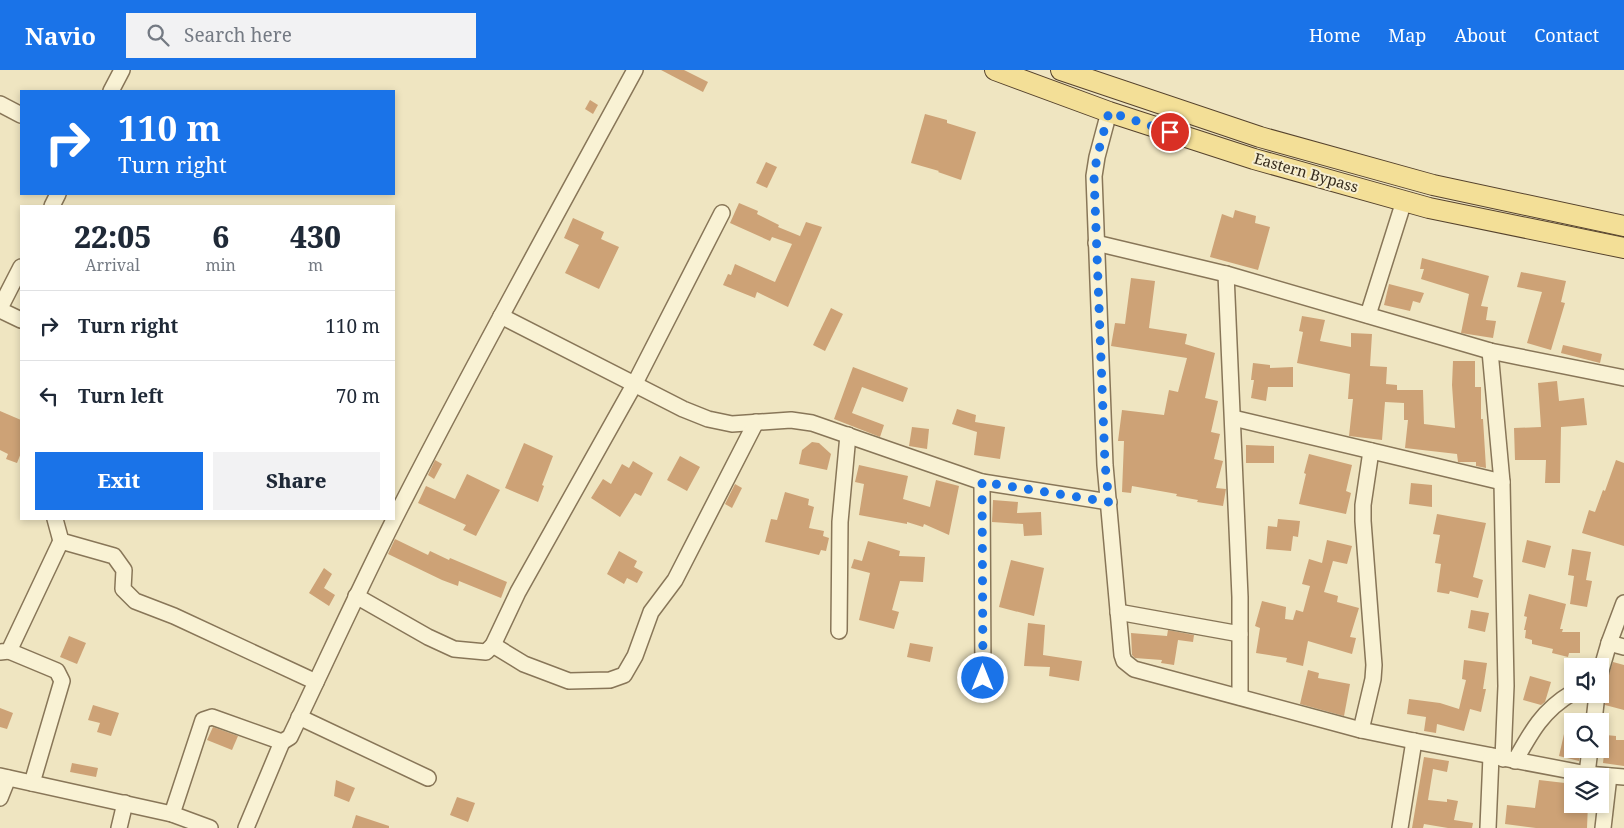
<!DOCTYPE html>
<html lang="en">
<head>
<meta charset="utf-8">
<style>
  body { margin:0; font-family:"Noto Serif",serif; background:#f2f2f3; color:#1f2937; height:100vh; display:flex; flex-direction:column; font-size:19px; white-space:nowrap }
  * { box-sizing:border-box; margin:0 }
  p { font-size:16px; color:#747a83 }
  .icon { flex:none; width:28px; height:28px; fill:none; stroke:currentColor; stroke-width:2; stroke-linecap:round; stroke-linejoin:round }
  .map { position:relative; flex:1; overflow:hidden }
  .sheet { position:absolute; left:20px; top:135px; width:375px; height:315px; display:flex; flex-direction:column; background:#fff; border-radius:0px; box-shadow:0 2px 8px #0003 }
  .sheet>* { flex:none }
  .top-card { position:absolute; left:20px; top:20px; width:375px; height:105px; border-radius:0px; box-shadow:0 2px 8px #0003; background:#1a73e8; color:#fff; overflow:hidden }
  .fabs { position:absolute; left:1564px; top:588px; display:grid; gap:10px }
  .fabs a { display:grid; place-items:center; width:45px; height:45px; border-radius:0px; background:#fff; box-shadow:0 2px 8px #0003; font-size:25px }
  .pin { position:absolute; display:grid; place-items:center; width:42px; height:42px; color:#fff; margin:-21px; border:2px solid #fff; border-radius:50%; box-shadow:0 1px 5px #0007 }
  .me { position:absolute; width:55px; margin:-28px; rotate:0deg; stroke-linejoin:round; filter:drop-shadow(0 0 4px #0008) }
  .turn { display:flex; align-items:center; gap:18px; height:105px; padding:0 15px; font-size:22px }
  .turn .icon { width:65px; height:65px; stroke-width:2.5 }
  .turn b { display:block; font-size:35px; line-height:42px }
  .eta { display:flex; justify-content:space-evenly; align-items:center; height:85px; text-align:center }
  .eta b { font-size:30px; font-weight:800; line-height:35px }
  .cta { display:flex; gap:10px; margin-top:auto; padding:10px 15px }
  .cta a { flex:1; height:58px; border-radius:0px; background:#1a73e8; color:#fff; font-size:20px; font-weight:800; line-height:58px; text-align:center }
  .cta a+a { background:#f2f2f3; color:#1f2937 }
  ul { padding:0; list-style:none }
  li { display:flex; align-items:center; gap:15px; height:70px; padding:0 15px; border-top:1px solid #e0e1e3 }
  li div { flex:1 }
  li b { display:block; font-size:19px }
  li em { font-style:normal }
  header { display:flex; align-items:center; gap:30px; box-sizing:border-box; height:70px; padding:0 25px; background:#1a73e8; color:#fff }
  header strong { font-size:24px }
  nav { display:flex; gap:28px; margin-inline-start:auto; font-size:18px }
  .search { width:350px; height:45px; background:#f2f2f3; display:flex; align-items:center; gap:12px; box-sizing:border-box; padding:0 18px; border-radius:0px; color:#747a83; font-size:19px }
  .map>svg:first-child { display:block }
  .building { fill:#cda276 }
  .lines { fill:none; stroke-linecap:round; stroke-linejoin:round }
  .minor-casing { stroke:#887658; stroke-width:18 }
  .major-casing { stroke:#56432d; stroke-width:22 }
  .minor { stroke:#f9f2d4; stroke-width:15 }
  .major { stroke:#f3df97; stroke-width:20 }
  .route { stroke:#1a73e8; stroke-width:9; stroke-dasharray:0 16.2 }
  .labels { text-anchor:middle; stroke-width:4; stroke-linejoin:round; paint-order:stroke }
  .street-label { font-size:15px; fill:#372c1d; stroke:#f6eed0 }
</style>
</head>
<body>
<header>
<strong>Navio</strong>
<div class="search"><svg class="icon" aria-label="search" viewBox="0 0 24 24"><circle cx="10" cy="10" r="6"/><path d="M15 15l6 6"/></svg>Search here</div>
<nav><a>Home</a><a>Map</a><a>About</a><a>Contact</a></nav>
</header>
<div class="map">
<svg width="1624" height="758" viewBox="0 0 1624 758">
  <rect width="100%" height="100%" fill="#efe5c1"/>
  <!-- building -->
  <g class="building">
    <path d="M661,0H684L708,12L703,22Z"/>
    <path d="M590,30L598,35L593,44L585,39Z"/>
    <path d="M925,44L947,50V53L976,62L961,110L938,102L939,101L911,93Z"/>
    <path d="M766,92L777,97L767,118L756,113Z"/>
    <path d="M739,133L758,141L757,144L779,155L778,157L800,166L806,152L822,157L788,237L757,222L755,228L723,215L728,204L731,205L735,194L775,212L792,174L772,167L770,171L730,153Z"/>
    <path d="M1235,140L1256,146L1255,153L1270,157L1258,200L1210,187L1222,144L1233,148Z"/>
    <path d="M573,148L604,162L601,169L619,177L599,219L565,203L579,175L564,168Z"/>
    <path d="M1422,188L1489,206L1481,236L1488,237L1486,250L1496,251L1493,268L1461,263L1469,224L1421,209L1424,199H1420Z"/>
    <path d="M1521,202L1566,211L1561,232L1565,233L1551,280L1527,273L1542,222L1517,217Z"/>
    <path d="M1131,208L1155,211L1149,258L1187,264L1185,274L1215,283L1205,328L1218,331L1211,362L1220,364L1214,389L1223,391L1216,418L1226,419L1223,436L1197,432L1198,430L1176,426L1177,424L1132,416L1131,423L1122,422L1124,371H1118L1122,340L1164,345L1169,320L1178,322L1187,288L1111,276L1115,253L1125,254Z"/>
    <path d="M1389,214L1424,223L1420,233L1413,231L1410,241L1384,235Z"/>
    <path d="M831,238L843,244L825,281L813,275Z"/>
    <path d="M1302,246L1325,250L1320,271L1351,277V263L1372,264L1370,296L1387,297L1386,314L1397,315V320H1423L1424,354L1455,358L1452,315L1453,291H1475V317H1481V349H1483L1486,398L1476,396V392H1458L1457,384L1405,378L1408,350H1404V333L1385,332L1382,370L1349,366L1353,329H1348L1350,304L1297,293L1303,262L1299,261Z"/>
    <path d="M1563,275L1602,284L1600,293L1561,283Z"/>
    <path d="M1253,293L1270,295V298L1293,297V317H1268L1266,331L1251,328L1254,310H1251Z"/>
    <path d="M853,297L908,318L903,332L862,317L852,343L884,355L880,367L834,349Z"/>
    <path d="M1557,311L1559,331L1584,328L1587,355L1561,357L1560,413H1545L1546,390H1515L1514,358L1541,357L1538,313Z"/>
    <path d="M957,339L976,345L975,352L1005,357L1000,389L974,385L977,362L952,354Z"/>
    <path d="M0,341L21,350V383L17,393L6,389L8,384L0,380Z"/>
    <path d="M912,357L929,359L927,379L909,376Z"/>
    <path d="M812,372L819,373L831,384L827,400L799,394L802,380Z"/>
    <path d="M524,373L553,386L542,415L544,416L538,432L505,418Z"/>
    <path d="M1246,375L1274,376V393H1246Z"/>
    <path d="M1309,384L1352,395L1346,421L1351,423L1346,444L1299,434L1306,404L1304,403Z"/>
    <path d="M680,386L700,397L687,421L667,410Z"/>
    <path d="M435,390L442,394L434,409L428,405Z"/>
    <path d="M1616,390L1624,393V476L1582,463L1589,440L1595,442L1603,420L1605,421Z"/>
    <path d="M633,391L653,403L641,426L635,423L620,447L591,428L603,409L611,414L622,394L629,398Z"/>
    <path d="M859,395L908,406L903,429L930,437L936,410L959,416L949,465L924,454L923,457L907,452V454L859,445L864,414L855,412Z"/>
    <path d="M467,404L500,420L476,466L463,460L466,455L418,433L426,416L455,429Z"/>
    <path d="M1411,413L1432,415V437L1409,434Z"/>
    <path d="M735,414L742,418L732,438L725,434Z"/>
    <path d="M785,422L809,429L808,435L814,437L809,458L824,461L823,466L829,468L826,481L821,480L819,485L765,472L771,449L777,450Z"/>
    <path d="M993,430L1018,432L1017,443L1041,442L1042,465L1024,466L1023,454L992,452Z"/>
    <path d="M1437,444L1486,453L1473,507L1483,510L1478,528L1450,521L1449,524L1437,522L1441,494L1435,493L1440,465L1433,464Z"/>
    <path d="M1278,449L1300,451L1298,467L1293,466L1291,481L1266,479L1268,456L1277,457Z"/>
    <path d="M395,469L428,485L430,481L449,490L450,488L507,512L501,528L459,511L458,516L442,510L388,484Z"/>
    <path d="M1327,470L1352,476L1347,494L1333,491L1324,522L1338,526L1337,532L1359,538L1350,567L1356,568L1352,584L1308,571L1303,596L1286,592L1287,588L1256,583L1260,558L1255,556L1262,531L1286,537L1285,549L1293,550L1296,540L1303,542L1310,516L1302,514L1309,489L1322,493Z"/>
    <path d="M1527,470L1551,476L1545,498L1522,492Z"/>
    <path d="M868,471L900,481L899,486L925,487L923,512L900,511L892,540L899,542L894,559L859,550L870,503L851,498L854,489L862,491Z"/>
    <path d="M1572,479L1591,482L1586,510L1592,511L1587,537L1570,534L1574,506L1568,505Z"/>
    <path d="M619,481L637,491L634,497L643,502L637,513L627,508L624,514L607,504Z"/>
    <path d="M1011,490L1044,498L1034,546L999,537Z"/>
    <path d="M324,498L332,504L324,518L335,525L329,536L309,523Z"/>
    <path d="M1529,524L1566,534L1560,559H1563L1562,562H1580V583H1569L1568,587L1552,583L1553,579L1532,574V570L1525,568L1526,560H1524L1527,547L1524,546Z"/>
    <path d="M1471,540L1489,543L1485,562L1468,558Z"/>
    <path d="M1028,553L1045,555L1043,585L1082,591L1079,611L1049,606L1050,597L1024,596Z"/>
    <path d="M1168,560L1194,565L1193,572L1178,570L1174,595L1161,593L1162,590L1135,588L1132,585L1131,563L1167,566Z"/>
    <path d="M69,566L86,573L77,594L60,587Z"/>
    <path d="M910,573L933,577L930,592L907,587Z"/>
    <path d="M1464,590L1487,593L1483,619H1486L1481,642L1470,639L1464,661L1437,654L1436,663L1424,661L1426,647L1407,644L1409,629L1440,633L1459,639L1466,610L1462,609Z"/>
    <path d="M1613,592L1624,595V640L1605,635L1606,625L1604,619Z"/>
    <path d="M1308,600L1319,603L1318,608L1350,614L1344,646L1300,634Z"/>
    <path d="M1530,606L1551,612L1545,632L1541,635L1523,630Z"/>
    <path d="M93,635L119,643L111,666L97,662L100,653L88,650Z"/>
    <path d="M0,638L13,643L7,659L0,657Z"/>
    <path d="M213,657L238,666L232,680L207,670Z"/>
    <path d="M1564,664L1572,666V679H1581L1579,691L1559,686Z"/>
    <path d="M1606,665L1616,666V670H1624V696L1603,693Z"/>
    <path d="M1424,687L1449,691L1447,702L1433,699L1428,730L1447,732V729L1458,731L1454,750L1473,753L1472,758H1448L1424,754L1423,758H1412Z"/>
    <path d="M72,693L98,698L96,707L70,702Z"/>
    <path d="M336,710L355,718L349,732L334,726Z"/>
    <path d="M1539,710L1565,713L1564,725L1572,726V734H1588L1587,758H1536L1505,754L1507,735L1535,738Z"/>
    <path d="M457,727L475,733L468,752L450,745Z"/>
    <path d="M356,745L389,756V758H352Z"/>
  </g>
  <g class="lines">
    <defs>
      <g id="minor">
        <path d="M111,21L122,0"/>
        <path d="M0,34L21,45"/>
        <path d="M1109,42L1097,87L1094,106L1105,395L1122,585L1124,591L1134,599L1361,660L1414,671L1587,704L1624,707"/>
        <path d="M52,136L58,124"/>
        <path d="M1096,173L1226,204L1490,281L1624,308"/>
        <path d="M1226,204L1240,527V627"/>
        <path d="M0,238L21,197"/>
        <path d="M0,240L21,250"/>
        <path d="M1368,245L1404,131"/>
        <path d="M501,246L683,339L708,349L732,354L791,350L812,353L982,412L1109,432"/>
        <path d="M1490,281L1502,412L1506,616L1503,689"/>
        <path d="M1233,348L1502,412"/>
        <path d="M982,412L983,608"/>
        <path d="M55,449L61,471L114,486L124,500L123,519L135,531L174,546L316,612"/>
        <path d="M356,526L428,567L454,579L486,582L493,575L518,522L634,315L722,143"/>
        <path d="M1118,542L1240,564"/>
        <path d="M839,561L840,452L848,365"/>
        <path d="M1609,573L1624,577"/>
        <path d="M493,575L524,594L569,611L610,610L624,605L635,586L651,542L675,510L756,352"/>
        <path d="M9,581L57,601L62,611L32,713"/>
        <path d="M0,582L9,581L61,471"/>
        <path d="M1600,604L1609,573L1624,533"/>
        <path d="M299,647L428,708"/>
        <path d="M1594,651L1597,624"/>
        <path d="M1361,660L1373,609L1374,595L1363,451V435L1371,381"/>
        <path d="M1515,691C1531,662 1543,640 1572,623"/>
        <path d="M1587,704L1590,679"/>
        <path d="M0,706L172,744L210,758"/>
        <path d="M0,728L8,708"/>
        <path d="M172,744L203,650L212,647L282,672L290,667C327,590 362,512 401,436C476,289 556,145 635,0"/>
        <path d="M119,758L125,733"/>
        <path d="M246,758L282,672"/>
        <path d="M1400,758L1414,671"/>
        <path d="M1488,758L1491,686"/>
        <path d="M1603,758L1609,706"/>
      </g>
      <g id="major">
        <path d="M995,0L1109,42L1254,89L1429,138L1624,178"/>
        <path d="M1061,0L1260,67L1433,115L1624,156"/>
      </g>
    </defs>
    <!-- minor casing -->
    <use href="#minor" class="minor-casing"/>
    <!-- major casing -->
    <use href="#major" class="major-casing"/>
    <!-- minor -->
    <use href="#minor" class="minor"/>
    <!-- major -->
    <use href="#major" class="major"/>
  </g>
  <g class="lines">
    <!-- route -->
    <path class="route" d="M983,608L982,412L1109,432L1105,394L1094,106L1097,87L1109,42L1170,62"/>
  </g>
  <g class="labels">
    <!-- street labels -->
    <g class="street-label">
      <text transform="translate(1306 103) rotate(16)" y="5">Eastern Bypass</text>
    </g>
  </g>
</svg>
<div class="fabs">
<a><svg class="icon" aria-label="sound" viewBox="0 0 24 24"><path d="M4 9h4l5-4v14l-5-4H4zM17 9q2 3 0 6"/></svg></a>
<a><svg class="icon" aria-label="search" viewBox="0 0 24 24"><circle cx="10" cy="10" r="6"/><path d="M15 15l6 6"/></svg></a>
<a><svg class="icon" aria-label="layers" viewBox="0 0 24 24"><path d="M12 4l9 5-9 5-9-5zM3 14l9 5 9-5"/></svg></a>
</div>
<div class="pin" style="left:1170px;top:62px;background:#d93025"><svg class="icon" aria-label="arrive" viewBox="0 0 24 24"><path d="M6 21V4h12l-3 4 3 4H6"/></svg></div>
<svg class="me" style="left:983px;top:608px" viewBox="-20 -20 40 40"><circle r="17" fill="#1a73e8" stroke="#fff" stroke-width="3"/><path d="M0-11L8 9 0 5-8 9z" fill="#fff"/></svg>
<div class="top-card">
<div class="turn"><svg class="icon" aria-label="right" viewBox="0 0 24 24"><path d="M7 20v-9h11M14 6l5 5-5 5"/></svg><div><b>110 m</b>Turn right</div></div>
</div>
<section class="sheet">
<div class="eta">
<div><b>22:05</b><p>Arrival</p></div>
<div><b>6</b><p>min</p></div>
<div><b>430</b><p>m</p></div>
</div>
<ul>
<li><svg class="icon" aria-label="right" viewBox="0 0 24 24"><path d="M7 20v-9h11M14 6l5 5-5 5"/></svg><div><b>Turn right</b></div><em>110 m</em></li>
<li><svg class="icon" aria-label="left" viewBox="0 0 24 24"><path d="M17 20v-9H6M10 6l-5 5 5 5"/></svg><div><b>Turn left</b></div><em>70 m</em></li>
</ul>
<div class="cta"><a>Exit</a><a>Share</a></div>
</section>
</div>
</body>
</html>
